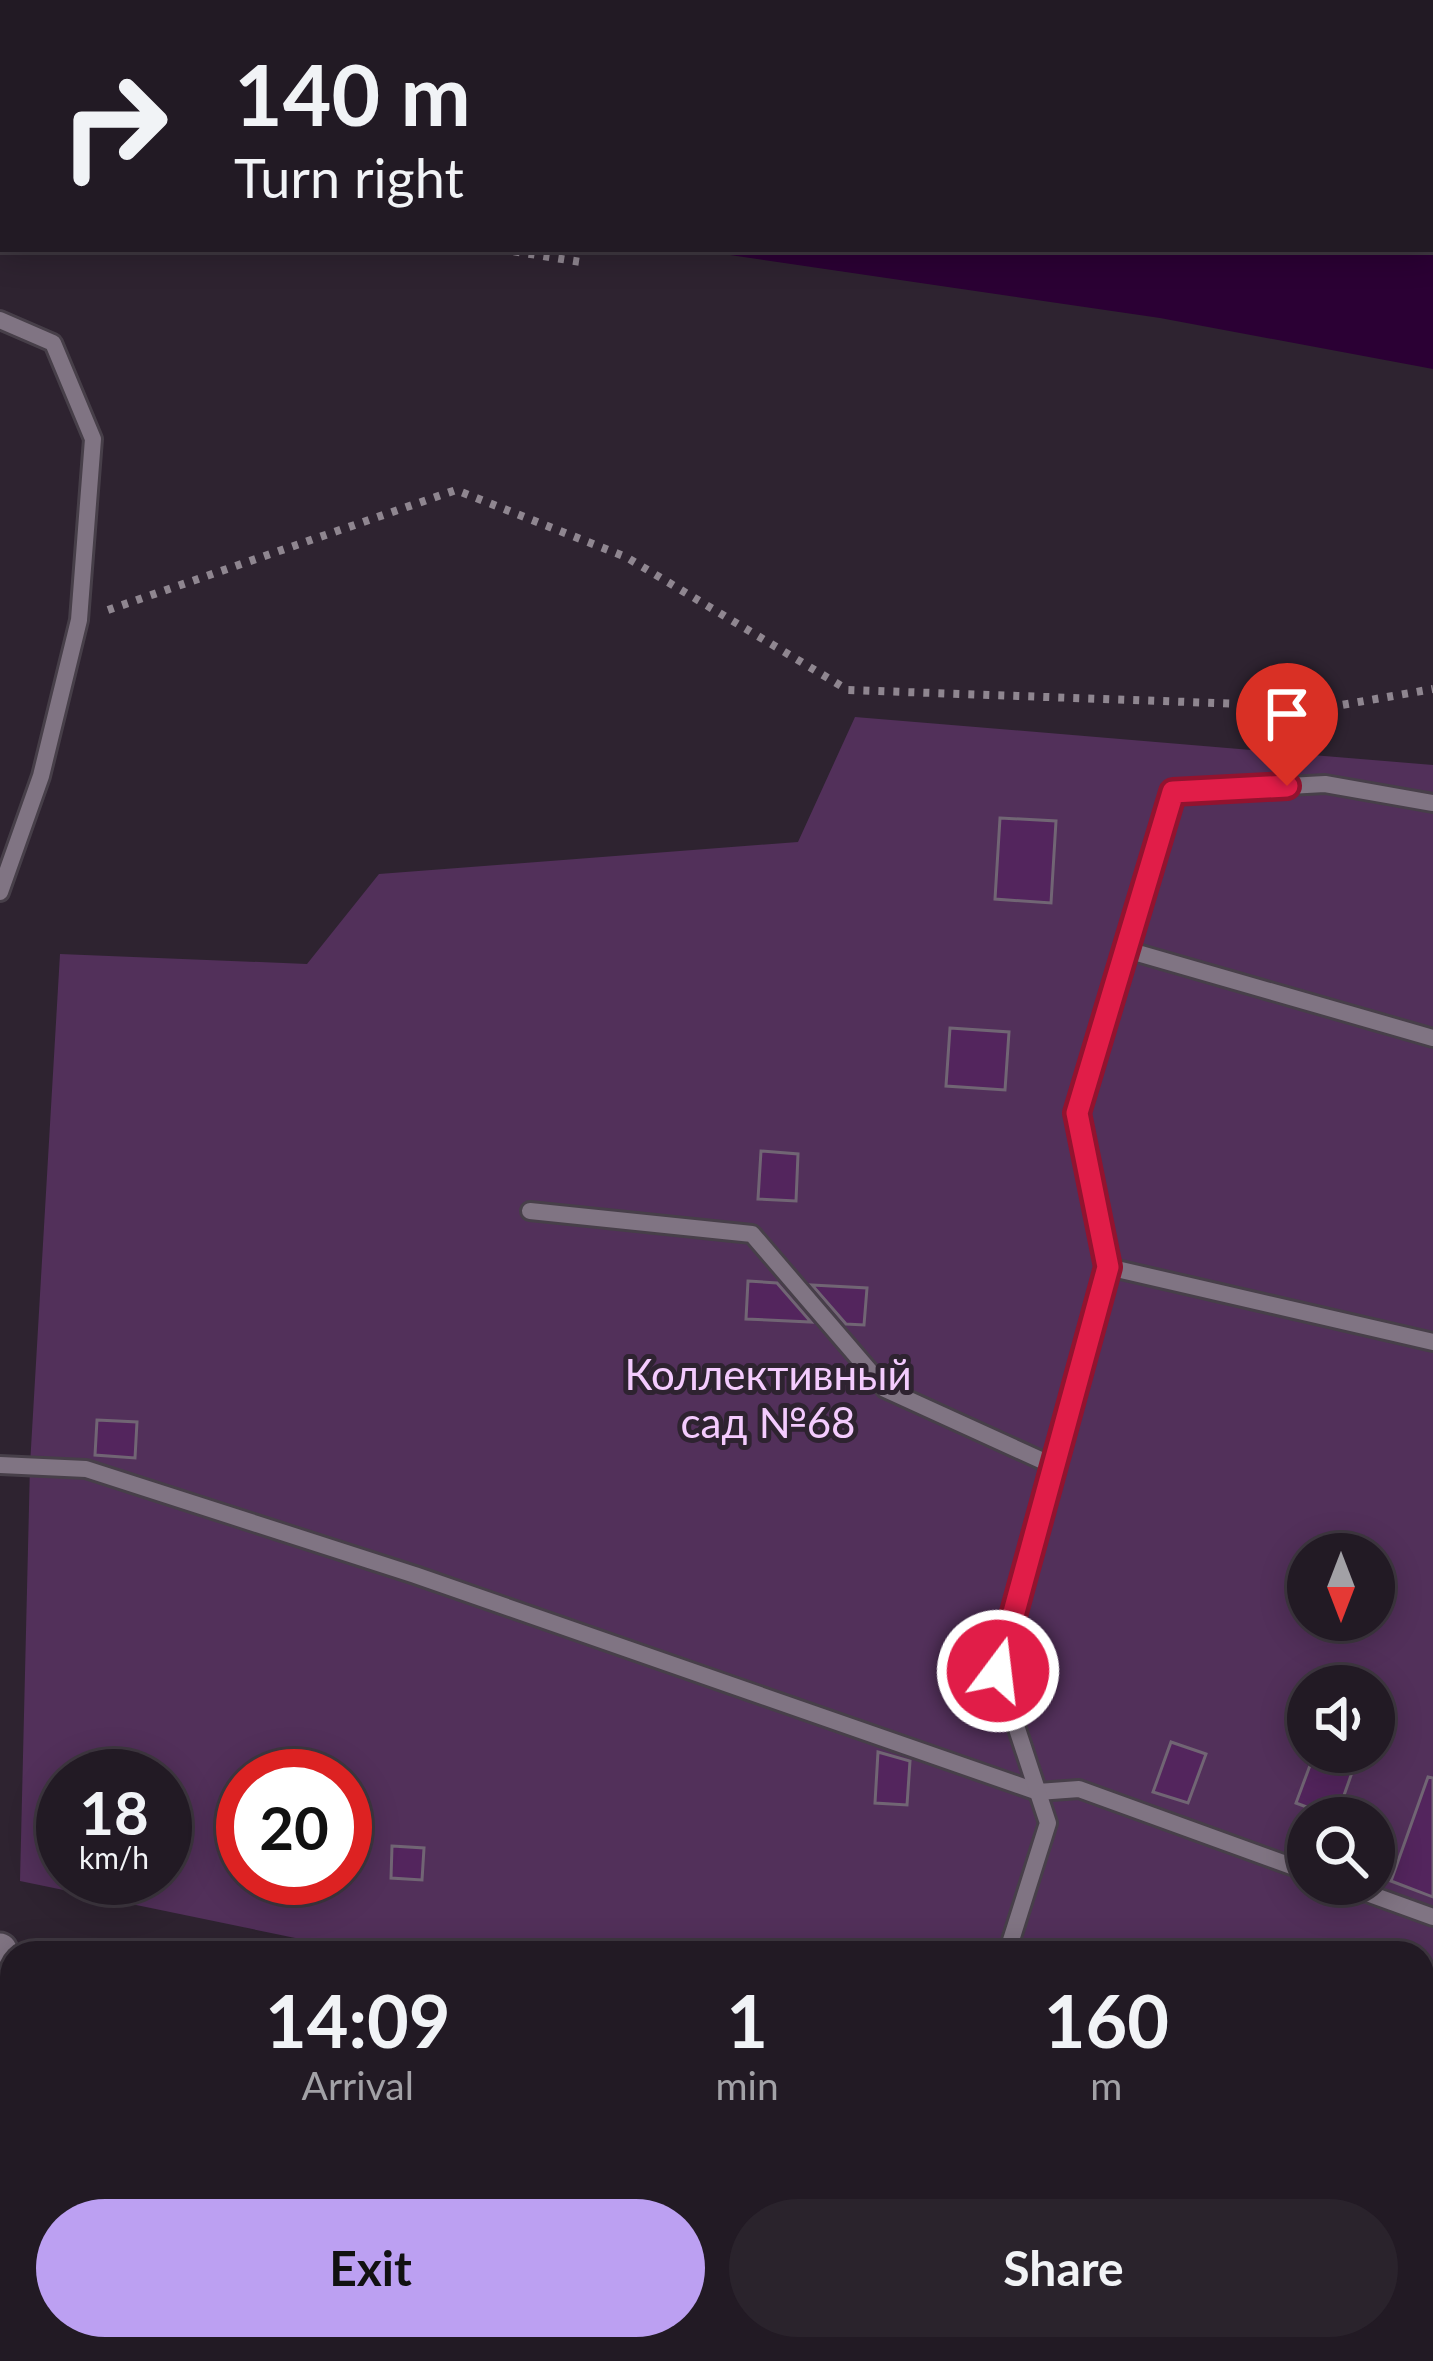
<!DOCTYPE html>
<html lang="en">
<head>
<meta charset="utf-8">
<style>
  body { margin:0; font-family:Lato,sans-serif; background:#2a232c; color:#f1f3f6; height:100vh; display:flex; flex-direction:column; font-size:45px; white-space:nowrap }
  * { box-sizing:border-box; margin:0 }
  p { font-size:39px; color:#a2a1a6 }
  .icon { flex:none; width:66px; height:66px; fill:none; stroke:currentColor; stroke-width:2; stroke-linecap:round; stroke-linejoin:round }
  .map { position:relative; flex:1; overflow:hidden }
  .drawer { position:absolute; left:0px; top:1941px; width:1434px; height:420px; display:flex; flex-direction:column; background:#221a24; border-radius:36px 36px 0 0; box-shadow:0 6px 30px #0003,0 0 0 3px #3f3841 }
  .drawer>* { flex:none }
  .banner { position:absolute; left:0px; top:0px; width:1434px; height:252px; box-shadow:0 6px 30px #0003,0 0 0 3px #3f3841; background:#221a24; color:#f1f3f6; overflow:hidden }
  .needle { width:78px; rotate:180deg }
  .fabs { position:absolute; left:1287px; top:1533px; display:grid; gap:24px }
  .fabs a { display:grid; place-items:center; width:108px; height:108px; border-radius:50%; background:#221a24; box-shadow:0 6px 30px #0003,0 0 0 3px #3f3841; font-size:60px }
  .speed { position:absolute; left:36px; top:1749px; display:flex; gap:24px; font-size:60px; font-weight:700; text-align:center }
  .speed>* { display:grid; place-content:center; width:156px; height:156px; border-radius:50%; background:#221a24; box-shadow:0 6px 30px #0003,0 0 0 3px #3f3841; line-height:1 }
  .speed small { font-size:30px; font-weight:400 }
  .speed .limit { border:18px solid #d22; background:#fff; color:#111 }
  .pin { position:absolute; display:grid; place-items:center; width:102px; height:102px; color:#fff; margin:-123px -51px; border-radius:50% 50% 50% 0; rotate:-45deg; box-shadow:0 0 12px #0007 }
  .pin .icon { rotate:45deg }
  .me { position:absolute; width:132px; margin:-66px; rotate:15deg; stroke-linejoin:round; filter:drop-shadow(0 0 9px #0008) }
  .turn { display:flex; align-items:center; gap:42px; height:252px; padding:0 36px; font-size:54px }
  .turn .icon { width:156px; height:156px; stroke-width:2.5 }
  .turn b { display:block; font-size:84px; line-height:102px }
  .eta { display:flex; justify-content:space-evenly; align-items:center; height:204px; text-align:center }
  .eta b { font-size:72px; font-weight:700; line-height:84px }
  .primary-button { display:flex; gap:24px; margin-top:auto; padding:24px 36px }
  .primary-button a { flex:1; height:138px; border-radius:72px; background:#bca0f2; color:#111; font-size:48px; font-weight:700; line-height:138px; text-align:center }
  .primary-button a+a { background:#2a232c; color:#f1f3f6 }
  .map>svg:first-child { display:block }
  .green { fill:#52305a; fill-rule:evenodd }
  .water { fill:#2b0034 }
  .building { fill:#53255d; stroke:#716574; stroke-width:3 }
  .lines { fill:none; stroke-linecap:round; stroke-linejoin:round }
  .lane-casing { stroke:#473f49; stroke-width:22 }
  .street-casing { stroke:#473f49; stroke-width:39 }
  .path { stroke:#8f8690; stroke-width:8; stroke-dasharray:6 9; stroke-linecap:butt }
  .lane { stroke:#807483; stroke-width:16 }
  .street { stroke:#807483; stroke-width:33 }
  .route-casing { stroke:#92132f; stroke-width:30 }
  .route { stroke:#e11d48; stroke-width:21 }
  .labels { text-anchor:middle; stroke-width:10; stroke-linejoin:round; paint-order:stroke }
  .park-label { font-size:42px; fill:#f4cbfe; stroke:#2e2330 }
</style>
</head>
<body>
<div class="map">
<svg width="1433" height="2361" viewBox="0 0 1433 2361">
  <rect width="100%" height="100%" fill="#2e2330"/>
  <!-- green -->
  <path class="green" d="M855,717L1433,765V2234L1422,2231V1953H368L20,1881L30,1465L60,954L307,964L379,874L798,842ZM1308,1554H1374V1620H1308ZM1308,1686H1374V1752H1308ZM63,1776H165V1878H63ZM243,1776H345V1878H243ZM1308,1818H1374V1884H1308Z"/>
  <!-- water -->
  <path class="water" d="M0,0H1433V369L1160,318L689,249H1431V3H3V59Z"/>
  <!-- building -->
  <g class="building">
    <path d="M1000,818L1056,821L1051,903L995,899Z"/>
    <path d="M950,1028L1009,1032L1005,1090L946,1086Z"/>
    <path d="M761,1151L798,1154L796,1201L758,1199Z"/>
    <path d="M748,1281L777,1283L811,1322L746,1319Z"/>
    <path d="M812,1285L867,1288L864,1325L846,1324Z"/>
    <path d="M97,1420L137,1422L135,1458L95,1455Z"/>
    <path d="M1171,1742L1206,1754L1188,1803L1153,1792Z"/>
    <path d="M878,1752L910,1761L907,1805L875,1803Z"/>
    <path d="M1315,1752L1355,1764L1336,1818L1296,1803Z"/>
    <path d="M1428,1777L1433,1778V1897L1391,1881Z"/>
    <path d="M392,1846L424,1848L422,1880L391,1878Z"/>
  </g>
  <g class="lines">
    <defs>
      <g id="lane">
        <path d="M0,320L53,343L93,439L79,620L41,776L0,892"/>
        <path d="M1127,950L1173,792L1325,784L1433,803"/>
        <path d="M530,1211L752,1234L885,1389L1054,1466"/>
        <path d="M1108,1267L1433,1342"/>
        <path d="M0,1465L86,1469L415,1575L1038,1792L1079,1789L1308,1872"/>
        <path d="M1342,1884L1433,1917"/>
        <path d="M1007,1953L1048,1823L998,1671L1108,1267L1077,1113L1127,950L1433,1038"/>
        <path d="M0,2112L12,2116"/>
      </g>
      <g id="street">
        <path d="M0,1950L12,1978"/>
        <path d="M1422,2285L1433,2288"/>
        <path d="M353,2349L387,2361"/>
        <path d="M33,2361L35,2349"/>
      </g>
    </defs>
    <!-- lane casing -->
    <use href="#lane" class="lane-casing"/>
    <!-- street casing -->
    <use href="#street" class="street-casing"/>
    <!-- path -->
    <g class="path">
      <path d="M0,198L3,196"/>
      <path d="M499,249L587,263"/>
      <path d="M108,610L456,490L626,557L848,690L1330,707L1433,689"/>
    </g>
    <!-- lane -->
    <use href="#lane" class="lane"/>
    <!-- street -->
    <use href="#street" class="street"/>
  </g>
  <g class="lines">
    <defs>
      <path id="route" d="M998,1671L1108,1267L1077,1113L1173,792L1287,786"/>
    </defs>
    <!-- route casing -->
    <use href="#route" class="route-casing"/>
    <!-- route -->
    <use href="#route" class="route"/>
  </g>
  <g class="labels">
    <!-- park labels -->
    <g class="park-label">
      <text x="768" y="1390">Коллективный<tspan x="768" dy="48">сад №68</tspan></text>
    </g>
  </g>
</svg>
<div class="fabs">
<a><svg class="needle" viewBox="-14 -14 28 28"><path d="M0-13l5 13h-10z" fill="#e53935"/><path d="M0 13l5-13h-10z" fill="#a2a1a6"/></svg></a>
<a><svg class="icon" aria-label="sound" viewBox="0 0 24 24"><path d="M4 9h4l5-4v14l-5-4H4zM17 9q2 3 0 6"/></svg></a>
<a><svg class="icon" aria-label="search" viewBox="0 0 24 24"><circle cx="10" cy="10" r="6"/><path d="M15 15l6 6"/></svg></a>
</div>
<div class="speed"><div>18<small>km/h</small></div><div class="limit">20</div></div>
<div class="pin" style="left:1287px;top:786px;background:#d93025"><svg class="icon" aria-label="arrive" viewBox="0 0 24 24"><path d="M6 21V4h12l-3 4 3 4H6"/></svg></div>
<svg class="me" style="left:998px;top:1671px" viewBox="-20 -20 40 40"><circle r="17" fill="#e11d48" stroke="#fff" stroke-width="3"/><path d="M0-11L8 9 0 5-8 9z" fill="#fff"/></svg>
<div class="banner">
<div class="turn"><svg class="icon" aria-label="right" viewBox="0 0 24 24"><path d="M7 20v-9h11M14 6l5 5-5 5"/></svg><div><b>140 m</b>Turn right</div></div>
</div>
<section class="drawer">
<div class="eta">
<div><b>14:09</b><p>Arrival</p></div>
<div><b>1</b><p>min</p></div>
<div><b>160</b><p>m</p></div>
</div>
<div class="primary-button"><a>Exit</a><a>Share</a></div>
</section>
</div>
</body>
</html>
